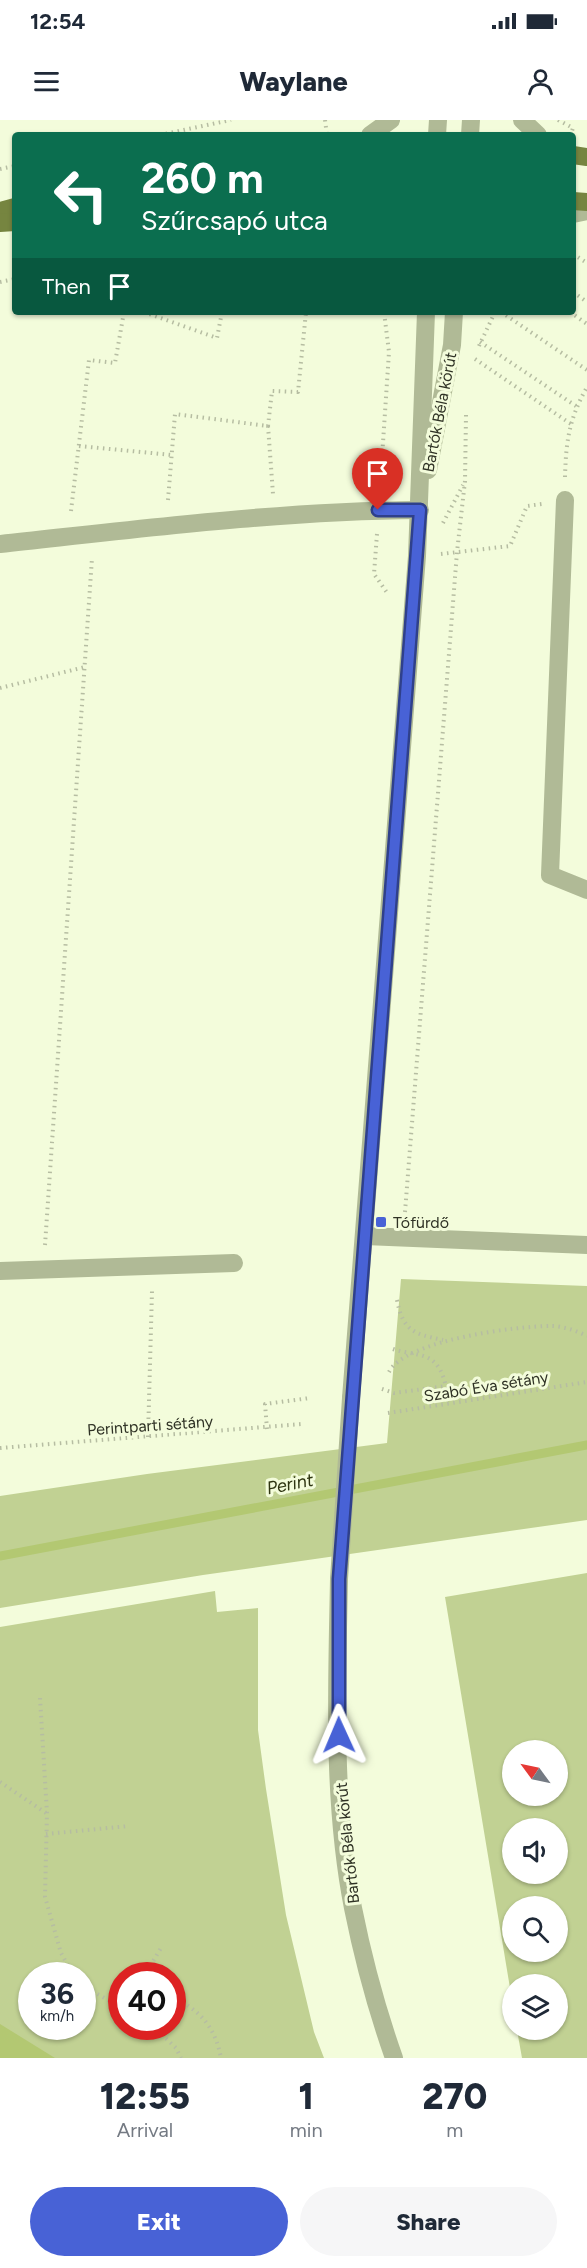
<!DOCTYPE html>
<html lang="en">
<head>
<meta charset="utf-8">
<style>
  body { margin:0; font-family:Figtree,sans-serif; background:#f6f6f7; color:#1f2937; height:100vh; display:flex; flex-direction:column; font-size:22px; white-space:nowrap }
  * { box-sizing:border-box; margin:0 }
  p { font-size:20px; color:#747a83 }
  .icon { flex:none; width:33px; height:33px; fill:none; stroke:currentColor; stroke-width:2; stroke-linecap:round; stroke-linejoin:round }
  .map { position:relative; height:1938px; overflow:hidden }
  .drawer { display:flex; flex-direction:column; background:#fff; flex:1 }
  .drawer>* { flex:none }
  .banner { position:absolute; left:12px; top:12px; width:564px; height:183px; border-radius:6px; box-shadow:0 2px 4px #0004; background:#0b6e4f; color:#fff; overflow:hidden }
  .needle { width:39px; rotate:303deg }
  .fabs { position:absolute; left:502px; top:1620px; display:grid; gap:12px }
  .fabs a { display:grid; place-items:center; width:66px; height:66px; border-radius:50%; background:#fff; box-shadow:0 2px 4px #0004; font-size:30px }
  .speed { position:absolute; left:18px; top:1842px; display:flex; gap:12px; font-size:30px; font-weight:700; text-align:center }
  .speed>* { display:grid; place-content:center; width:78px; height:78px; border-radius:50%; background:#fff; box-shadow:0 2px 4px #0004; line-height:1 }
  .speed small { font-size:15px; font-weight:400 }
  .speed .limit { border:9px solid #d22; background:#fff; color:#111 }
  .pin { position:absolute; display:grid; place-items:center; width:51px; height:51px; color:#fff; margin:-62px -26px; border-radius:50% 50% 50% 0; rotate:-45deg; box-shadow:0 0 6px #0007 }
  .pin .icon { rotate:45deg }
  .me { position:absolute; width:66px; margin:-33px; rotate:359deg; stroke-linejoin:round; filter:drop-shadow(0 0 4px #0008) }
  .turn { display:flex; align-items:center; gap:21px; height:126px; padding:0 30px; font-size:27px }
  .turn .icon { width:78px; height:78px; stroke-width:2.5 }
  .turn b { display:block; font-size:42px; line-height:51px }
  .then { display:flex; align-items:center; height:57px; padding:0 30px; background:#0003; gap:12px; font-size:22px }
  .eta { display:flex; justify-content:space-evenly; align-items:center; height:102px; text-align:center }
  .eta b { font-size:36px; font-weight:800; line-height:42px }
  .cta { display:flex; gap:12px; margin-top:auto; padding:12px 30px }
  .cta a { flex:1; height:69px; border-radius:36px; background:#4862d6; color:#fff; font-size:24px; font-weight:800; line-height:69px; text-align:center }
  .cta a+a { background:#f6f6f7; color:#1f2937 }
  .status { display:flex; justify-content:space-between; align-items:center; height:42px; padding:0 30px; background:#fff; direction:ltr }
  .status svg { height:16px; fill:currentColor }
  header { display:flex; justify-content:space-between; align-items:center; height:78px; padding:0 30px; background:#fff; font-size:27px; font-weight:800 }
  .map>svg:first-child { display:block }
  .green { fill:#c1d193; fill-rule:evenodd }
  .water { fill:#b3c872 }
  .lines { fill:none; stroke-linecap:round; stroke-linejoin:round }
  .stream { stroke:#b3c872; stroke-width:9 }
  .path { stroke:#b6bda2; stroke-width:4; stroke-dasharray:1.5 4.5; stroke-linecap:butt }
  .minor { stroke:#b0ba96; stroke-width:18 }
  .major { stroke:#768540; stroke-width:18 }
  .minor-bridge { stroke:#b0ba96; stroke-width:18 }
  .route-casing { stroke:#2f408b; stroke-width:15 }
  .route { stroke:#4862d6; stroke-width:10 }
  .poi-dot { fill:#4862d6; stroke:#f3fcdb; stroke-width:2 }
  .labels { text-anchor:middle; stroke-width:6; stroke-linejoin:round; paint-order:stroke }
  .street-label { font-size:16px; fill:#2f3225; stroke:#f3fcdb }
  .poi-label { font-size:16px; fill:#2f3225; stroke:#f3fcdb; text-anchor:start }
  .water-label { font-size:18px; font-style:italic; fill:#2e3511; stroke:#f3fcdb }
</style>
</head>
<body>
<div class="status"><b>12:54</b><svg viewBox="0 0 49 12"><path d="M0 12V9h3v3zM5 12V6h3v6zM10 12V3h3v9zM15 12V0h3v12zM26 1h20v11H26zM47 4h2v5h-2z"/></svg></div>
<header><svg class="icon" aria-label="menu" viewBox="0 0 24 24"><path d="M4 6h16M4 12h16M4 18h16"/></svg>Waylane<svg class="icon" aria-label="person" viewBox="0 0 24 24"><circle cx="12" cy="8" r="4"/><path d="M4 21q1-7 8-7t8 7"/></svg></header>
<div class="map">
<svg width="587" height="1938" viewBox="0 0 587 1938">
  <rect width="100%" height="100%" fill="#f3fcdb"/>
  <!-- green -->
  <g class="green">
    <path d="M401,1159L587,1166V1400L203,1455L0,1488V1376L147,1354L387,1323Z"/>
    <path d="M587,1453V1938H522L517,1910H558V1864H513V1886L445,1477ZM513,1630H558V1676H513ZM513,1708H558V1754H513ZM513,1786H558V1832H513Z"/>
    <path d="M215,1471L217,1492L258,1488V1610L266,1669L286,1795L314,1912L324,1938H0V1507ZM32,1856H82V1906H32ZM122,1856H172V1906H122Z"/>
  </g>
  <!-- water -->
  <path class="water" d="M0,1904L55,1938H0Z"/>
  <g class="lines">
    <!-- stream -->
    <path class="stream" d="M0,1436L587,1325"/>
    <!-- path -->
    <g class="path">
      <path d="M325,0L327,15"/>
      <path d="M558,0L573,8L572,11"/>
      <path d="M160,15L231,0"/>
      <path d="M0,49L15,46"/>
      <path d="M573,134L587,143"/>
      <path d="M0,162L15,159"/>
      <path d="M573,172L587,182"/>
      <path d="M144,192L217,218L222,192"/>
      <path d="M501,192L587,250"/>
      <path d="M570,192L587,204"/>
      <path d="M480,222L576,286"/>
      <path d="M479,226L495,192"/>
      <path d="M475,239L571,304"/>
      <path d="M268,306L273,374"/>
      <path d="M79,326L172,335"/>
      <path d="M565,357C566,321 569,299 587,267"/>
      <path d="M380,368L389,232L384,192"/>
      <path d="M168,380L175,294L268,306L272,271L298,272L306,192H304"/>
      <path d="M71,391L89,240L115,243L124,192"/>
      <path d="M443,403L463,365"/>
      <path d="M377,414L374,454L388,474"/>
      <path d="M441,434L510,426L527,386L542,384"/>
      <path d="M0,568L85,547"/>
      <path d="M405,1092L457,432L465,361L466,295"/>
      <path d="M45,1125L92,438"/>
      <path d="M397,1180C403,1211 414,1214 443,1220"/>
      <path d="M393,1229C404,1233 416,1233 426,1237C444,1244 446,1267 449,1283"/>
      <path d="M389,1252C405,1220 517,1206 551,1206C563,1206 577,1211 587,1216"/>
      <path d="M382,1269L394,1273L446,1266"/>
      <path d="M388,1293L587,1262"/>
      <path d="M267,1309L265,1284L310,1278"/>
      <path d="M148,1317L152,1171"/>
      <path d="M0,1328L302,1304"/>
      <path d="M40,1578L47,1693L45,1777L61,1833L74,1856"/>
      <path d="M0,1662L46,1693"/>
      <path d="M46,1714L129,1706"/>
      <path d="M144,1856L161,1828"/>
      <path d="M82,1865L122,1888"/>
      <path d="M172,1876C200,1891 215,1906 221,1938"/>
      <path d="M153,1906L176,1928L181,1938"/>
    </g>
    <!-- minor -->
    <g class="minor">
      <path d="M522,0L538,15"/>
      <path d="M370,15L391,0"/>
      <path d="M437,15L438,0"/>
      <path d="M470,15L471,0"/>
      <path d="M573,94L587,91"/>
      <path d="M428,350L452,225L454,192"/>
      <path d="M565,380L550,755L587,770"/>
      <path d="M0,424C139,409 280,391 420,390"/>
      <path d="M365,1116L587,1125"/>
      <path d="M0,1151L234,1143"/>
      <path d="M351,1278L417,436L426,192"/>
      <path d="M339,1459C337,1567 332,1681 353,1788C363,1838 377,1890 394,1938"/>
    </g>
    <!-- major -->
    <g class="major">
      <path d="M573,35L587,37"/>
      <path d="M573,81L587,82"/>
      <path d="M0,91L15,87"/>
      <path d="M0,103L15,102"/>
    </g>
    <!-- minor-bridge -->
    <path class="minor-bridge" d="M339,1459L351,1278"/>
  </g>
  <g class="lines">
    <defs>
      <path id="route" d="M339,1615V1459L420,390H378"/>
    </defs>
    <!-- route casing -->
    <use href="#route" class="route-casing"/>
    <!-- route -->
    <use href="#route" class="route"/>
  </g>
  <!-- markers -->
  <rect class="poi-dot" x="375" y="1096" width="12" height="12" rx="3"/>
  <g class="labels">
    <!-- street labels -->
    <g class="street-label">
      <text transform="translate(439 292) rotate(-79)" y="6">Bartók Béla körút</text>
      <text transform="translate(486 1266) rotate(-9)" y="6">Szabó Éva sétány</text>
      <text transform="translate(150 1305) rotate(-4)" y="6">Perintparti sétány</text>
      <text transform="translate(347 1723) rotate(-96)" y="6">Bartók Béla körút</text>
    </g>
    <!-- poi labels -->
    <g class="poi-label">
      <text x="393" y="1108">Tófürdő</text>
    </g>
    <!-- water labels -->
    <g class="water-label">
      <text transform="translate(290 1364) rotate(-11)" y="6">Perint</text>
    </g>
  </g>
</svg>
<div class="fabs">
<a><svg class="needle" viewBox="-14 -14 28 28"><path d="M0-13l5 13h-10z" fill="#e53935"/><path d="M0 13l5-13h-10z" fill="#747a83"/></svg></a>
<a><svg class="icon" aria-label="sound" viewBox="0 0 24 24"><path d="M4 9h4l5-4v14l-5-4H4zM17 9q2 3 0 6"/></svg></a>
<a><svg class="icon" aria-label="search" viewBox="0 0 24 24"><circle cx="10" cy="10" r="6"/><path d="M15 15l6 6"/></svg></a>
<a><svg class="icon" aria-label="layers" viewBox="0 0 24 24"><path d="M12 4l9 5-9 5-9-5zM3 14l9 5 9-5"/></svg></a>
</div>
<div class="speed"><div>36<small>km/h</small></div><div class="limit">40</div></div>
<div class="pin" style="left:378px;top:390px;background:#d93025"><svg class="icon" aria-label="arrive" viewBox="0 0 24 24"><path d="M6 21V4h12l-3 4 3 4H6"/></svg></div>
<svg class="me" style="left:339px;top:1615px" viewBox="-20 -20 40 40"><path d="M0-17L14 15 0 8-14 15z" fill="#4862d6" stroke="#fff" stroke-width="4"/></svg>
<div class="banner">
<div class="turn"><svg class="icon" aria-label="left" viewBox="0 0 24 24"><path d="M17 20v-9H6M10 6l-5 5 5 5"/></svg><div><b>260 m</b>Szűrcsapó utca</div></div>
<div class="then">Then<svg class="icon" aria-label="arrive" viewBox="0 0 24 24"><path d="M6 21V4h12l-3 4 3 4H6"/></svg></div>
</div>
</div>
<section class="drawer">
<div class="eta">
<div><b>12:55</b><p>Arrival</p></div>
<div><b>1</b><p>min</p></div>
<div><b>270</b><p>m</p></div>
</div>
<div class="cta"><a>Exit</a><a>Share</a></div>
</section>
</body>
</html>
